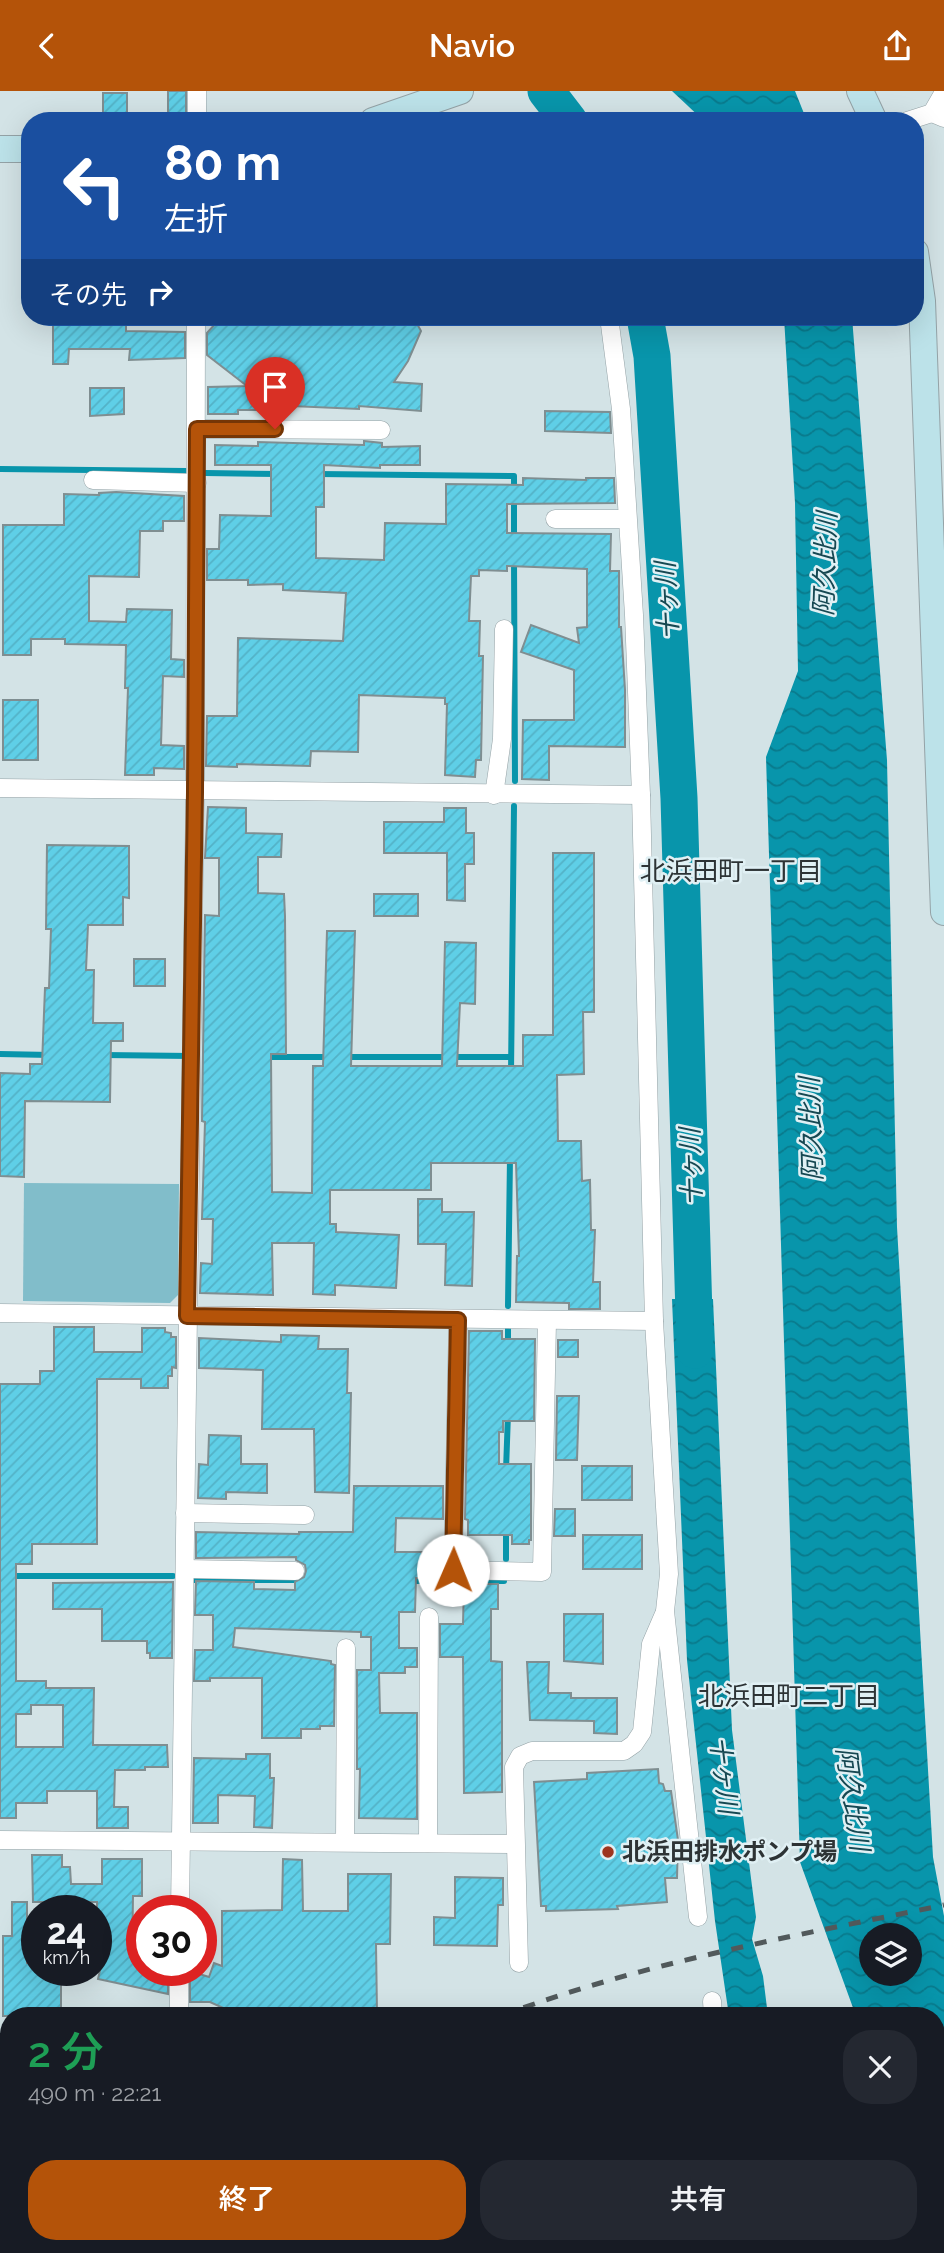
<!DOCTYPE html>
<html lang="ja">
<head>
<meta charset="utf-8">
<style>
  body { margin:0; font-family:Raleway,"Noto Sans JP",sans-serif; background:#242831; color:#f1f3f6; height:100vh; display:flex; flex-direction:column; font-size:26px; white-space:nowrap }
  * { box-sizing:border-box; margin:0 }
  p { font-size:23px; color:#9ea1a6 }
  .icon { flex:none; width:38px; height:38px; fill:none; stroke:currentColor; stroke-width:2; stroke-linecap:round; stroke-linejoin:round }
  .map { position:relative; flex:1; overflow:hidden }
  .panel { position:absolute; left:0px; top:1916px; width:945px; height:247px; display:flex; flex-direction:column; background:#171b24; border-radius:28px 28px 0 0; box-shadow:0 7px 28px #0002 }
  .panel>* { flex:none }
  .hud { position:absolute; left:21px; top:21px; width:903px; height:214px; border-radius:28px; box-shadow:0 7px 28px #0002; background:#1a4fa0; color:#fff; overflow:hidden }
  .buttons { position:absolute; left:859px; top:1832px; display:grid; gap:14px }
  .buttons a { display:grid; place-items:center; width:63px; height:63px; border-radius:50%; background:#171b24; box-shadow:0 7px 28px #0002; font-size:35px }
  .speed { position:absolute; left:21px; top:1804px; display:flex; gap:14px; font-size:35px; font-weight:700; text-align:center }
  .speed>* { display:grid; place-content:center; width:91px; height:91px; border-radius:50%; background:#171b24; box-shadow:0 7px 28px #0002; line-height:1 }
  .speed small { font-size:18px; font-weight:400 }
  .speed .limit { border:10px solid #d22; background:#fff; color:#111 }
  .pin { position:absolute; display:grid; place-items:center; width:60px; height:60px; color:#fff; margin:-72px -30px; border-radius:50% 50% 50% 0; rotate:-45deg; box-shadow:0 0 7px #0007 }
  .pin .icon { rotate:45deg }
  .me { position:absolute; width:77px; margin:-38px; rotate:1deg; stroke-linejoin:round; filter:drop-shadow(0 0 5px #0008) }
  .turn { display:flex; align-items:center; gap:24px; height:147px; padding:0 28px; font-size:32px }
  .turn .icon { width:91px; height:91px; stroke-width:2.5 }
  .turn b { display:block; font-size:49px; line-height:60px }
  .then { display:flex; align-items:center; height:66px; padding:0 28px; background:#0003; gap:14px; font-size:26px }
  .round { display:grid; place-items:center; flex:none; width:74px; height:74px; border-radius:28px; background:#242831 }
  .head { display:flex; align-items:center; justify-content:space-between; height:119px; padding:0 28px }
  h1 { font-size:42px; font-weight:600; line-height:52px; color:#1e9e55 }
  .action { display:flex; gap:14px; margin-top:auto; padding:14px 28px }
  .action a { flex:1; height:80px; border-radius:28px; background:#b45309; color:#fff; font-size:28px; font-weight:600; line-height:80px; text-align:center }
  .action a+a { background:#242831; color:#f1f3f6 }
  header { display:flex; justify-content:space-between; align-items:center; height:91px; padding:0 28px; background:#b45309; color:#fff; font-size:32px; font-weight:600 }
  .map>svg:first-child { display:block }
  .pitch { fill:#81bdca }
  .water { fill:url(#water-waves); fill-rule:evenodd }
  .lines { fill:none; stroke-linecap:round; stroke-linejoin:round }
  .stream { stroke:#0895ab; stroke-width:6 }
  .river { stroke:#0895ab; stroke-width:37 }
  .building { fill:url(#building-hatch); stroke:#7f8e91; stroke-width:2; fill-rule:evenodd }
  .minor-casing { stroke:#94a2a6; stroke-width:19 }
  .secondary-casing { stroke:#94a2a6; stroke-width:28 }
  .minor { stroke:#fff; stroke-width:18 }
  .secondary { stroke:#bce2e9; stroke-width:26 }
  .rail { stroke:#51595b; stroke-width:5; stroke-dasharray:12 12; stroke-linecap:butt }
  .route-casing { stroke:#753606; stroke-width:18 }
  .route { stroke:#b45309; stroke-width:12 }
  .poi-dot { fill:#9e351f; stroke:#e0f0f4; stroke-width:2.5 }
  .labels { text-anchor:middle; stroke-width:5; stroke-linejoin:round; paint-order:stroke }
  .poi-label { font-size:24px; font-weight:bold; fill:#2d3335; stroke:#e0f0f4; text-anchor:start }
  .water-label { font-size:26px; font-style:italic; fill:#164852; stroke:#e0f0f4 }
  .neighbourhood-label { font-size:26px; fill:#2d3335; stroke:#e0f0f4 }
</style>
</head>
<body>
<header><svg class="icon" aria-label="back" viewBox="0 0 24 24"><path d="M15 5l-7 7 7 7"/></svg>Navio<svg class="icon" aria-label="share" viewBox="0 0 24 24"><path d="M12 15V3M7 8l5-5 5 5M5 13v7h14v-7"/></svg></header>
<div class="map">
<svg width="944" height="2162" viewBox="0 0 944 2162">
  <defs>
    <pattern id="water-waves" width="16" height="10" patternUnits="userSpaceOnUse" patternTransform="scale(1.75)"><rect width="16" height="10" fill="#0895ab"/><path d="M0 5q4-4 8 0t8 0" fill="none" stroke="#097a8c"/></pattern>
    <pattern id="building-hatch" width="6" height="6" patternUnits="userSpaceOnUse" patternTransform="scale(1.75)"><rect width="6" height="6" fill="#5fcfe7"/><path d="M-1 1l2-2M0 6l6-6M5 7l2-2" fill="none" stroke="#53b2c7"/></pattern>
  </defs>
  <rect width="100%" height="100%" fill="#d3e3e6"/>
  <!-- pitch -->
  <path class="pitch" d="M24,1092L179,1093L178,1204L170,1212L23,1210Z"/>
  <!-- water -->
  <g class="water">
    <path d="M672,0H795L807,30H704Z"/>
    <path d="M784,226H852L887,669L897,1136L933,1766L944,1825V2162H905L904,2154H936V1925H856L800,1771L766,666L798,580L795,412ZM872,1844H910V1883H872Z"/>
    <path d="M672,1208H713L732,1639L756,1826L752,1848L763,1885L768,1925H729L715,1830L687,1569Z"/>
    <rect x="744" y="2154" width="41" height="8"/>
  </g>
  <g class="lines">
    <!-- stream -->
    <g class="stream">
      <path d="M0,378L186,380"/>
      <path d="M205,382L279,383"/>
      <path d="M318,383L514,385V450"/>
      <path d="M514,468L515,690"/>
      <path d="M0,963L51,964"/>
      <path d="M103,964L191,965"/>
      <path d="M264,966H331"/>
      <path d="M345,966H511"/>
      <path d="M511,982L514,715"/>
      <path d="M508,1215L510,1066"/>
      <path d="M508,1237V1256"/>
      <path d="M506,1379L508,1323"/>
      <path d="M506,1468V1439"/>
      <path d="M0,1485H173"/>
      <path d="M193,1485V1489H306"/>
      <path d="M408,1490H504"/>
    </g>
    <!-- river -->
    <g class="river">
      <path d="M546,0L569,30"/>
      <path d="M645,226L652,265L679,707L695,1259"/>
    </g>
  </g>
  <!-- building -->
  <g class="building">
    <rect x="168" y="0" width="18" height="28"/>
    <rect x="103" y="2" width="24" height="23"/>
    <path d="M53,226H126V240L185,241V267L129,269L130,258H69L68,273H53Z"/>
    <path d="M216,226L333,228V226H363V228L407,229L416,231L421,240L408,270L394,291L422,293L421,320L359,315V318L268,314V319H238V323H208V296L247,295L207,264V242L217,231Z"/>
    <path d="M90,297H124V323L90,325Z"/>
    <path d="M545,320L610,321L611,342L545,340Z"/>
    <path d="M364,350L382,352V356L420,355V374H380V377L324,374V416H316V467L384,469L385,432L446,433V393L523,394V387L586,389V387H614L615,412L507,413V442L611,443L610,480H619V536H621L625,599V656L549,655V689L522,688L523,629H574V579L521,561L531,534L579,552L577,537L587,536V478L507,475V480L479,479V485H471L469,530H480L479,565H483L481,669H476L475,686L445,684L447,613H445V607L359,604L358,661L311,660L310,675L237,673V676L206,675L207,625H237L238,547L343,550L346,502L283,499V493L248,494V489H207V458H219L220,424L271,425V374H215V354L258,355V351L364,354Z"/>
    <path d="M116,401L184,405V430H163V440H140L139,486L89,485V530L126,531L127,518L172,519L171,568L184,569V586L163,585L161,654L184,655V678L154,677V684H125L128,597H125L126,554L65,553V548H31V564H3V434H64V403L99,404V402Z"/>
    <rect x="3" y="609" width="35" height="60"/>
    <path d="M208,716L246,717V742L282,743L281,766H258V802L284,803L285,825L286,963H271L272,1101L312,1102L313,975H323L327,840H355L351,975H442L445,851L476,852L475,913L460,912L457,975H523V944H553V762H594V921H583L584,983L557,984L558,1050H581L582,1090L590,1089L591,1139H595L593,1191H600V1218H569V1212L516,1211L517,1165H519L516,1072H431V1099H330V1133H336V1141L399,1144L396,1197L335,1194V1204L313,1203L314,1152H272L273,1204L200,1202L201,1172L212,1173L213,1128H202L205,1031L202,1030L205,824L219,825V767H205Z"/>
    <path d="M444,717H466V742H474V773H465V810L447,809V762H384V731H444Z"/>
    <path d="M47,754L129,755V807L123,806V834H88L86,879H94L93,932H123V950H111L110,1011L25,1010L24,1086L0,1085V982L30,983V973H42L45,897H49L51,838H46Z"/>
    <rect x="374" y="803" width="44" height="22"/>
    <rect x="134" y="868" width="31" height="27"/>
    <path d="M418,1108H442V1121H474L472,1195L445,1194L446,1153H418Z"/>
    <path d="M54,1236H94V1261H142V1237H165V1241L171,1242V1246H176V1277L172,1276V1285H168V1297H141V1288H97V1453H32V1473H16V1590H46V1597H94L93,1654H167L168,1676H145V1679H115L114,1716H128V1737H97V1700H47V1712H16V1727H0V1293H40V1280H54ZM31,1614H63V1656H16V1623H31Z"/>
    <path d="M469,1240H502V1248H535L534,1330H503V1341H499V1373H531V1449H529V1453H512V1444H468V1429L465,1428Z"/>
    <path d="M281,1244L319,1245L318,1258H348L347,1302H351L349,1402L315,1401L314,1338H262L263,1279L199,1277V1247L281,1251Z"/>
    <rect x="558" y="1249" width="20" height="17"/>
    <path d="M557,1305H579L577,1369H556Z"/>
    <path d="M209,1344L241,1345V1373H267V1402L226,1401V1408L198,1407L199,1373L208,1374Z"/>
    <rect x="582" y="1375" width="50" height="34"/>
    <path d="M354,1395H443V1428L396,1427L395,1461H422V1487H416L415,1521H399V1557H417V1576H405V1582H379L380,1622H417V1728L359,1727L360,1678H357V1579H371V1546H361V1541L235,1537L233,1556L331,1570V1573L335,1574L334,1635H320V1638H301V1647H262V1587H210V1590H194L195,1559H213V1524H195L196,1490L254,1491V1498L295,1499V1491L304,1486L306,1480L305,1474L296,1469V1466L196,1467V1441L299,1443V1441H353Z"/>
    <path d="M555,1418H575V1445H554Z"/>
    <rect x="583" y="1444" width="59" height="34"/>
    <path d="M173,1491L172,1567H150V1562H147V1550H102V1518H53V1492Z"/>
    <path d="M464,1493H498V1518H491V1570L502,1571V1701L464,1702L463,1566H440V1533H463Z"/>
    <path d="M564,1523H603V1573L564,1570Z"/>
    <path d="M527,1571H549L548,1602H571V1607H617V1643L594,1642V1630L530,1629Z"/>
    <path d="M246,1663H270V1687H274L272,1737L254,1736L255,1705L218,1704V1732H193L194,1667L246,1668Z"/>
    <path d="M658,1678L659,1692L663,1693L665,1700H671L678,1749L677,1787H665L667,1811L617,1815L618,1818L546,1820V1815H541L534,1691L587,1688V1682Z"/>
    <path d="M32,1764H62V1776H70L71,1793H102V1768H142V1805H133L132,1868L142,1870V1880H168V1903L98,1888L107,1849H97V1811H33Z"/>
    <path d="M283,1768L302,1769L303,1820H348V1783H391L390,1853H376L377,1922H280L279,1925H241L210,1911H190V1880L209,1886L214,1872L222,1875V1820L282,1819Z"/>
    <path d="M455,1786L503,1787V1814H498L497,1855L434,1854V1826L455,1827Z"/>
    <path d="M12,1811H27V1872H37V1880H61V1925H3V1845H12Z"/>
  </g>
  <g class="lines">
    <defs>
      <g id="minor">
        <path d="M932,22L944,1"/>
        <path d="M197,30V0"/>
        <path d="M907,30L932,22L944,27"/>
        <path d="M609,226L621,318L634,524L641,704L654,1230L669,1483L665,1520L698,1826"/>
        <path d="M197,338L381,339"/>
        <path d="M93,389L197,392"/>
        <path d="M555,428H627"/>
        <path d="M0,697L641,704"/>
        <path d="M494,704L502,648L504,538"/>
        <path d="M0,1222L654,1230"/>
        <path d="M458,1229L453,1479L542,1481L547,1230"/>
        <path d="M185,1422L305,1424"/>
        <path d="M185,1478L295,1480"/>
        <path d="M0,1749L515,1753"/>
        <path d="M345,1751L346,1557"/>
        <path d="M428,1752L429,1526"/>
        <path d="M180,1820L195,700L196,226"/>
        <path d="M519,1872L514,1676L520,1665L532,1660H624L634,1653L642,1641L651,1553L664,1523"/>
        <path d="M712,1910L713,1925"/>
        <path d="M179,1925V1880"/>
        <path d="M724,2154V2162"/>
        <path d="M45,2162L52,2154"/>
        <path d="M633,2162L635,2154"/>
      </g>
      <g id="secondary">
        <path d="M860,0L874,30"/>
        <path d="M373,30L460,0"/>
        <path d="M0,58H30"/>
        <path d="M915,161L922,210L944,821"/>
      </g>
    </defs>
    <!-- minor casing -->
    <use href="#minor" class="minor-casing"/>
    <!-- secondary casing -->
    <use href="#secondary" class="secondary-casing"/>
    <!-- minor -->
    <use href="#minor" class="minor"/>
    <!-- secondary -->
    <use href="#secondary" class="secondary"/>
    <!-- rail -->
    <g class="rail">
      <path d="M501,1925C644,1871 795,1845 944,1814"/>
      <path d="M102,2162L112,2154"/>
    </g>
  </g>
  <g class="lines">
    <defs>
      <path id="route" d="M275,338H197L195,701L187,1225L458,1229L453,1479"/>
    </defs>
    <!-- route casing -->
    <use href="#route" class="route-casing"/>
    <!-- route -->
    <use href="#route" class="route"/>
  </g>
  <!-- markers -->
  <circle class="poi-dot" cx="608" cy="1761" r="7"/>
  <g class="labels">
    <!-- poi labels -->
    <g class="poi-label">
      <text x="622" y="1769">北浜田排水ポンプ場</text>
    </g>
    <!-- water labels -->
    <g class="water-label">
      <text transform="translate(825 473) rotate(-88)" y="9">阿久比川</text>
      <text transform="translate(667 510) rotate(-93)" y="9">十ヶ川</text>
      <text transform="translate(811 1038) rotate(-92)" y="9">阿久比川</text>
      <text transform="translate(691 1076) rotate(-92)" y="9">十ヶ川</text>
      <text transform="translate(724 1684) rotate(83)" y="9">十ヶ川</text>
      <text transform="translate(853 1708) rotate(82)" y="9">阿久比川</text>
    </g>
    <!-- neighbourhood labels -->
    <g class="neighbourhood-label">
      <text x="731" y="789">北浜田町一丁目</text>
      <text x="789" y="1614">北浜田町二丁目</text>
    </g>
  </g>
</svg>
<div class="buttons">
<a><svg class="icon" aria-label="layers" viewBox="0 0 24 24"><path d="M12 4l9 5-9 5-9-5zM3 14l9 5 9-5"/></svg></a>
</div>
<div class="speed"><div>24<small>km/h</small></div><div class="limit">30</div></div>
<div class="pin" style="left:275px;top:338px;background:#d93025"><svg class="icon" aria-label="arrive" viewBox="0 0 24 24"><path d="M6 21V4h12l-3 4 3 4H6"/></svg></div>
<svg class="me" style="left:453px;top:1479px" viewBox="-20 -20 40 40"><circle r="19" fill="#fff"/><path d="M0-13L10 11 0 6-10 11z" fill="#b45309"/></svg>
<div class="hud">
<div class="turn"><svg class="icon" aria-label="left" viewBox="0 0 24 24"><path d="M17 20v-9H6M10 6l-5 5 5 5"/></svg><div><b>80 m</b>左折</div></div>
<div class="then">その先<svg class="icon" aria-label="right" viewBox="0 0 24 24"><path d="M7 20v-9h11M14 6l5 5-5 5"/></svg></div>
</div>
<section class="panel">
<div class="head"><div><h1>2 分</h1><p>490 m · 22:21</p></div><a class="round"><svg class="icon" aria-label="close" viewBox="0 0 24 24"><path d="M6 6l12 12M18 6L6 18"/></svg></a></div>
<div class="action"><a>終了</a><a>共有</a></div>
</section>
</div>
</body>
</html>
